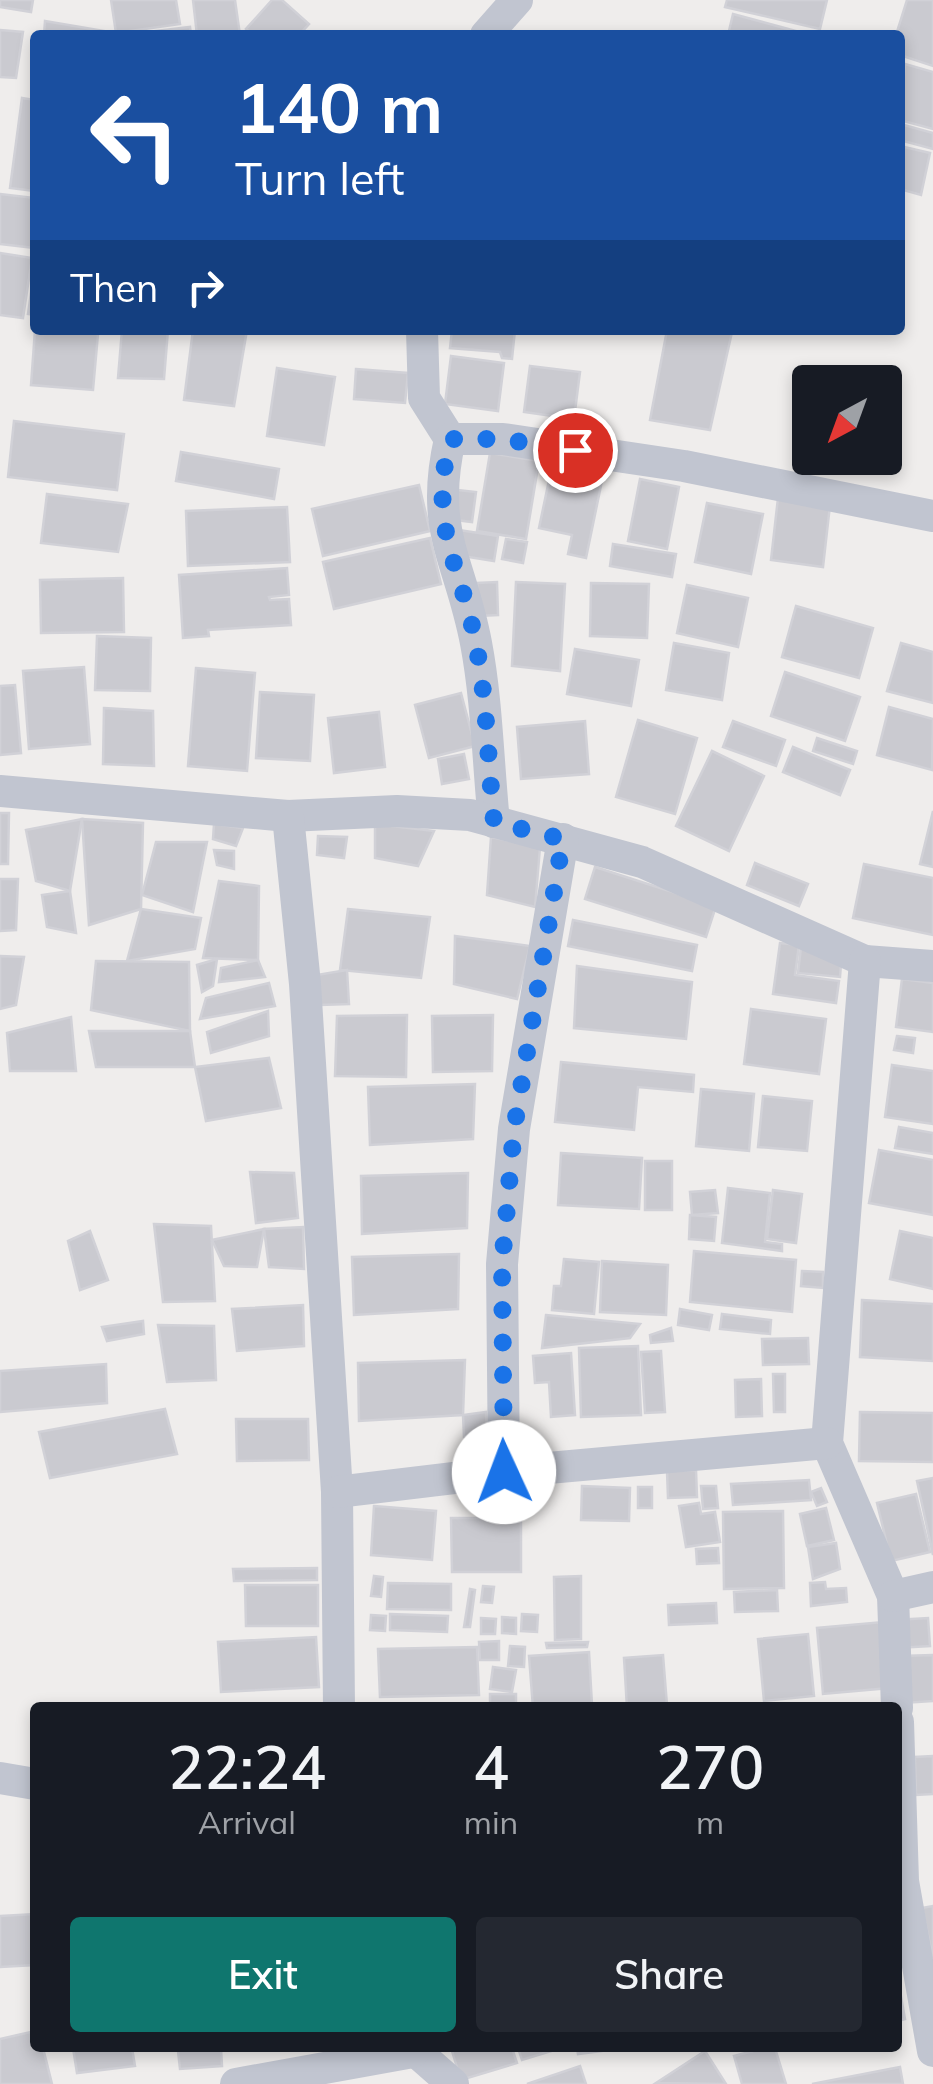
<!DOCTYPE html>
<html lang="en">
<head>
<meta charset="utf-8">
<style>
  body { margin:0; font-family:Mulish,sans-serif; background:#242831; color:#f1f3f6; height:100vh; display:flex; flex-direction:column; font-size:38px; white-space:nowrap }
  * { box-sizing:border-box; margin:0 }
  p { font-size:32px; color:#9ea1a6 }
  .icon { flex:none; width:55px; height:55px; fill:none; stroke:currentColor; stroke-width:2; stroke-linecap:round; stroke-linejoin:round }
  .map { position:relative; flex:1; overflow:hidden }
  .drawer { position:absolute; left:30px; top:1702px; width:872px; height:350px; display:flex; flex-direction:column; background:#171b24; border-radius:10px; box-shadow:0 5px 15px #0003 }
  .drawer>* { flex:none }
  .top-card { position:absolute; left:30px; top:30px; width:875px; height:305px; border-radius:10px; box-shadow:0 5px 15px #0003; background:#1a4fa0; color:#fff; overflow:hidden }
  .needle { width:65px; rotate:221deg }
  .fabs { position:absolute; left:792px; top:365px; display:grid; gap:20px }
  .fabs a { display:grid; place-items:center; width:110px; height:110px; border-radius:10px; background:#171b24; box-shadow:0 5px 15px #0003; font-size:50px }
  .pin { position:absolute; display:grid; place-items:center; width:85px; height:85px; color:#fff; margin:-42px; border:5px solid #fff; border-radius:50%; box-shadow:0 2px 10px #0007 }
  .me { position:absolute; width:110px; margin:-55px; rotate:358deg; stroke-linejoin:round; filter:drop-shadow(0 0 8px #0008) }
  .turn { display:flex; align-items:center; gap:35px; height:210px; padding:0 40px; font-size:45px }
  .turn .icon { width:130px; height:130px; stroke-width:2.5 }
  .turn b { display:block; font-size:70px; line-height:85px }
  .then { display:flex; align-items:center; height:95px; padding:0 40px; background:#0003; gap:20px; font-size:38px }
  .eta { display:flex; justify-content:space-evenly; align-items:center; height:170px; text-align:center }
  .eta b { font-size:60px; font-weight:600; line-height:70px }
  .primary-button { display:flex; gap:20px; margin-top:auto; padding:20px 40px }
  .primary-button a { flex:1; height:115px; border-radius:10px; background:#0f766e; color:#fff; font-size:40px; font-weight:600; line-height:115px; text-align:center }
  .primary-button a+a { background:#242831; color:#f1f3f6 }
  .map>svg:first-child { display:block }
  .building { fill:#cacad0; stroke:#d1d1d7; stroke-width:2.5 }
  .lines { fill:none; stroke-linecap:round; stroke-linejoin:round }
  .street { stroke:#c1c5d0; stroke-width:32 }
  .route { stroke:#1a73e8; stroke-width:18; stroke-dasharray:0 32.4 }
</style>
</head>
<body>
<div class="map">
<svg width="933" height="2084" viewBox="0 0 933 2084">
  <rect width="100%" height="100%" fill="#efedec"/>
  <!-- building -->
  <g class="building">
    <path d="M0,0H33L31,12L0,7Z"/>
    <path d="M111,0H176L180,24L116,33Z"/>
    <path d="M193,0H235L240,35H197Z"/>
    <path d="M272,0H282L309,24L299,35H253L246,29Z"/>
    <path d="M727,0H827L820,29L725,7Z"/>
    <path d="M907,0H933V66L900,55V35H896Z"/>
    <path d="M733,14L803,33V35H728Z"/>
    <path d="M45,21L116,33V35H44Z"/>
    <path d="M190,27L191,35H123Z"/>
    <path d="M0,30L23,32L16,78L0,77Z"/>
    <path d="M905,64L933,72V129L900,120Z"/>
    <path d="M22,98L35,100V191L10,188Z"/>
    <path d="M904,125L933,133V149L900,140Z"/>
    <path d="M900,146L930,153L921,195L900,189Z"/>
    <path d="M0,194L35,198V248L0,244Z"/>
    <path d="M0,253L32,258L23,318L0,315Z"/>
    <path d="M35,265V315L28,314Z"/>
    <path d="M35,330L98,334L93,390L31,385Z"/>
    <path d="M122,330H168L164,379L118,378Z"/>
    <path d="M193,330H247L234,406L184,400Z"/>
    <path d="M452,330H515L512,359L502,358L500,352L450,348Z"/>
    <path d="M667,330L732,332L710,430L650,420Z"/>
    <path d="M451,356L504,363L498,411L445,404Z"/>
    <path d="M530,366L580,372L574,419L524,412Z"/>
    <path d="M277,368L335,377L324,445L267,436Z"/>
    <path d="M356,369L408,373L405,403L354,399Z"/>
    <path d="M14,421L124,434L117,490L8,477Z"/>
    <path d="M181,452L279,469L274,499L176,481Z"/>
    <path d="M490,453L539,461L526,539L477,531Z"/>
    <path d="M553,461L604,471L586,558L568,554L572,535L539,528Z"/>
    <path d="M640,479L679,487L667,549L628,541Z"/>
    <path d="M419,485L430,531L323,556L312,509Z"/>
    <path d="M449,489L476,492L472,522L456,520Z"/>
    <path d="M47,494L128,504L118,552L41,543Z"/>
    <path d="M778,498L830,505L823,567L771,560Z"/>
    <path d="M707,503L763,514L751,574L695,562Z"/>
    <path d="M287,507L290,562L188,566L186,511Z"/>
    <path d="M459,530L498,536L494,561L456,555Z"/>
    <path d="M430,538L441,584L334,609L323,562Z"/>
    <path d="M506,539L527,542L523,563L502,559Z"/>
    <path d="M613,544L676,554L672,577L610,566Z"/>
    <path d="M287,568L289,595L269,597L270,600L289,599L291,625L208,630L209,636L183,638L179,575Z"/>
    <path d="M123,578L124,632L41,633L40,580Z"/>
    <path d="M497,582L498,615L479,616L477,583Z"/>
    <path d="M516,582L565,584L560,671L512,666Z"/>
    <path d="M591,583L649,584L647,638L590,636Z"/>
    <path d="M687,585L748,598L738,647L677,633Z"/>
    <path d="M796,606L873,628L859,678L782,657Z"/>
    <path d="M97,636L151,638L150,691L95,690Z"/>
    <path d="M674,643L729,653L722,700L666,690Z"/>
    <path d="M901,643L933,652V703L887,691Z"/>
    <path d="M575,649L639,660L631,706L567,694Z"/>
    <path d="M84,667L90,744L29,749L23,671Z"/>
    <path d="M196,668L255,673L247,771L188,766Z"/>
    <path d="M785,672L860,697L845,741L771,716Z"/>
    <path d="M15,685L21,753L0,755V686Z"/>
    <path d="M260,692L314,695L310,761L256,758Z"/>
    <path d="M461,693L475,746L429,758L415,705Z"/>
    <path d="M889,707L933,719L932,770L877,755Z"/>
    <path d="M104,708L153,711L154,766L103,764Z"/>
    <path d="M379,712L385,767L334,773L328,718Z"/>
    <path d="M638,720L697,738L675,814L616,797Z"/>
    <path d="M585,721L589,774L521,779L517,727Z"/>
    <path d="M733,721L785,740L776,766L723,747Z"/>
    <path d="M817,738L857,751L853,764L813,751Z"/>
    <path d="M793,747L850,770L840,795L783,772Z"/>
    <path d="M712,751L764,776L729,851L676,826Z"/>
    <path d="M464,754L469,779L442,784L438,759Z"/>
    <path d="M933,811V867L920,864Z"/>
    <path d="M0,813H9L8,864H0Z"/>
    <path d="M82,819L143,823L141,909L89,925Z"/>
    <path d="M82,819L70,891L36,881L26,830Z"/>
    <path d="M214,824L243,828L236,846L213,839Z"/>
    <path d="M375,824L434,831L418,866L375,858Z"/>
    <path d="M318,836L347,837L344,858L317,855Z"/>
    <path d="M491,837L540,847L535,907L487,895Z"/>
    <path d="M156,842H207L193,912L142,895Z"/>
    <path d="M214,850L234,851V869L217,865Z"/>
    <path d="M755,863L808,884L799,906L747,885Z"/>
    <path d="M864,864L933,878V935L853,918Z"/>
    <path d="M595,867L716,906L706,937L585,899Z"/>
    <path d="M0,879H18L16,930L0,931Z"/>
    <path d="M219,881L259,886L258,960L203,958Z"/>
    <path d="M70,891L76,933L47,927L42,895Z"/>
    <path d="M141,909L201,918L195,949L127,961Z"/>
    <path d="M348,909L430,917L421,978L340,970Z"/>
    <path d="M573,920L697,945L692,971L568,946Z"/>
    <path d="M455,936L530,946L517,999L454,984Z"/>
    <path d="M780,943L799,945L795,975L839,981L836,1003L773,994Z"/>
    <path d="M801,947L842,952L840,977L798,973Z"/>
    <path d="M0,956L24,957L16,1005L0,1009Z"/>
    <path d="M217,959L213,986L202,992L197,965Z"/>
    <path d="M258,960L265,977L219,982L221,968Z"/>
    <path d="M96,961L189,962L190,1031L91,1010Z"/>
    <path d="M577,966L692,982L686,1039L574,1028Z"/>
    <path d="M347,970L349,1004L320,1005L317,975Z"/>
    <path d="M902,979L933,983V1032L896,1027Z"/>
    <path d="M269,983L275,1006L200,1019L206,998Z"/>
    <path d="M751,1009L826,1019L819,1074L744,1064Z"/>
    <path d="M268,1011L269,1036L211,1053L207,1032Z"/>
    <path d="M407,1015L406,1077L335,1076L337,1016Z"/>
    <path d="M493,1015L492,1071L433,1072L432,1016Z"/>
    <path d="M71,1017L76,1071H10L7,1033Z"/>
    <path d="M89,1031H190L195,1067H96Z"/>
    <path d="M897,1036L915,1038L913,1053L894,1050Z"/>
    <path d="M269,1058L281,1108L206,1121L195,1067Z"/>
    <path d="M561,1062L694,1075L693,1092L638,1087L634,1130L555,1122Z"/>
    <path d="M892,1065L933,1071V1124L885,1117Z"/>
    <path d="M475,1084L473,1139L370,1145L368,1087Z"/>
    <path d="M701,1089L754,1094L749,1151L696,1146Z"/>
    <path d="M763,1096L812,1101L807,1151L758,1147Z"/>
    <path d="M899,1127L933,1133V1154L895,1148Z"/>
    <path d="M879,1150L933,1160V1215L869,1203Z"/>
    <path d="M561,1153L642,1158L639,1209L558,1205Z"/>
    <rect x="645" y="1161" width="27" height="49"/>
    <path d="M250,1172L294,1173L298,1218L256,1223Z"/>
    <path d="M468,1173L467,1228L362,1234L361,1176Z"/>
    <path d="M728,1188L770,1193L765,1242L782,1244V1251L722,1243Z"/>
    <path d="M715,1190L718,1213L692,1215L690,1192Z"/>
    <path d="M773,1190L802,1194L796,1243L767,1239Z"/>
    <path d="M690,1215L716,1217L714,1241L689,1239Z"/>
    <path d="M154,1224L211,1226L215,1301L163,1302Z"/>
    <path d="M303,1227L304,1269L269,1267L264,1229Z"/>
    <path d="M264,1229L257,1267L224,1266L212,1240Z"/>
    <path d="M90,1231L108,1280L80,1290L68,1241Z"/>
    <path d="M900,1231L933,1238V1289L890,1279Z"/>
    <path d="M694,1251L796,1260L792,1312L690,1302Z"/>
    <path d="M459,1254L458,1309L354,1315L352,1257Z"/>
    <path d="M564,1259L599,1262L594,1314L552,1310L554,1286H561Z"/>
    <path d="M602,1261L668,1265L666,1315L600,1312Z"/>
    <path d="M802,1271L823,1272V1288L801,1286Z"/>
    <path d="M862,1300L933,1304V1361L860,1357Z"/>
    <path d="M303,1305L304,1346L237,1351L232,1309Z"/>
    <path d="M680,1309L712,1315L709,1330L678,1325Z"/>
    <path d="M722,1314L771,1320L770,1334L720,1329Z"/>
    <path d="M546,1315L640,1324L630,1338L542,1348Z"/>
    <path d="M143,1321L144,1334L107,1341L102,1327Z"/>
    <path d="M158,1325L214,1326L216,1380L167,1382Z"/>
    <path d="M671,1328L673,1341L651,1343L650,1335Z"/>
    <path d="M808,1338L809,1364L763,1365L762,1339Z"/>
    <path d="M638,1346L641,1415L581,1417L579,1348Z"/>
    <path d="M661,1351L665,1412L645,1413L641,1352Z"/>
    <path d="M571,1353L575,1415L551,1417L549,1382L535,1383L533,1356Z"/>
    <path d="M465,1360L463,1415L359,1421L358,1363Z"/>
    <path d="M106,1364L107,1403L0,1412V1371Z"/>
    <path d="M773,1374H785V1412H774Z"/>
    <path d="M761,1379L762,1416L736,1417L735,1380Z"/>
    <path d="M165,1409L177,1454L50,1478L39,1432Z"/>
    <path d="M486,1412L487,1436L464,1437L463,1415Z"/>
    <path d="M860,1412L933,1413V1462L859,1461Z"/>
    <path d="M236,1419H308L309,1460L237,1461Z"/>
    <path d="M696,1470L697,1497L668,1498L667,1471Z"/>
    <path d="M933,1478V1555L917,1481Z"/>
    <path d="M809,1480L811,1500L733,1505L731,1484Z"/>
    <path d="M582,1486L630,1488L629,1521L581,1520Z"/>
    <path d="M701,1486H716L718,1508L703,1509Z"/>
    <rect x="638" y="1487" width="14" height="21"/>
    <path d="M821,1488L827,1502L817,1506L811,1492Z"/>
    <path d="M916,1494L930,1552L891,1561L877,1503Z"/>
    <path d="M699,1503L701,1514L715,1512L720,1542L686,1547L679,1506Z"/>
    <path d="M374,1506L436,1511L432,1560L371,1555Z"/>
    <path d="M826,1508L834,1540L807,1546L800,1514Z"/>
    <path d="M783,1511L784,1588L724,1589L723,1512Z"/>
    <path d="M451,1518H521V1572H452Z"/>
    <path d="M836,1543L840,1569L813,1579L808,1547Z"/>
    <path d="M718,1548L719,1563L697,1564L696,1549Z"/>
    <path d="M317,1568V1580L234,1581L233,1569Z"/>
    <path d="M374,1576L383,1577L381,1597L371,1596Z"/>
    <path d="M581,1576V1639L555,1640L554,1577Z"/>
    <path d="M825,1582L826,1589L846,1588L847,1602L811,1606L810,1583Z"/>
    <path d="M388,1583L451,1584V1610L387,1609Z"/>
    <path d="M245,1585H318V1626H246Z"/>
    <path d="M483,1586L494,1587L492,1603L481,1602Z"/>
    <path d="M470,1589L475,1590L470,1627H464Z"/>
    <path d="M777,1590L778,1611L735,1612L734,1592Z"/>
    <path d="M716,1603L717,1623L669,1625L668,1605Z"/>
    <path d="M390,1614L448,1616L447,1632L390,1630Z"/>
    <path d="M522,1614L538,1615L537,1632L521,1631Z"/>
    <path d="M371,1615L386,1616L385,1631L370,1630Z"/>
    <path d="M502,1617L516,1618V1634L502,1633Z"/>
    <path d="M481,1618L496,1619L495,1634H481Z"/>
    <path d="M928,1618L930,1646L897,1648L895,1620Z"/>
    <path d="M883,1622L889,1688L823,1694L817,1628Z"/>
    <path d="M808,1634L814,1696L764,1701L758,1639Z"/>
    <path d="M316,1637L319,1687L221,1692L218,1642Z"/>
    <path d="M499,1641V1660H480L479,1642Z"/>
    <path d="M588,1642L587,1647L547,1648L546,1643Z"/>
    <path d="M510,1646L525,1647L524,1667L508,1666Z"/>
    <path d="M477,1647L479,1695L380,1697L378,1649Z"/>
    <path d="M589,1652L592,1705L533,1708L529,1656Z"/>
    <path d="M663,1655L667,1705L627,1708L624,1658Z"/>
    <path d="M933,1655V1701L903,1703L901,1656Z"/>
    <path d="M493,1667L516,1670L512,1692L490,1689Z"/>
    <rect x="490" y="1694" width="26" height="14"/>
    <rect x="141" y="1704" width="52" height="4"/>
    <path d="M933,1756V1794L916,1795L915,1757Z"/>
    <path d="M933,1906V1958L922,1908Z"/>
    <path d="M35,1914V1965L0,1967V1916Z"/>
    <path d="M898,1980L905,2019L898,2021Z"/>
    <path d="M35,2031V2048H43L52,2084H0V2039Z"/>
    <path d="M73,2048H132L135,2066L77,2073Z"/>
    <path d="M221,2048L222,2066L180,2069L178,2051Z"/>
    <path d="M451,2048H512L517,2063L461,2080Z"/>
    <path d="M518,2048H561L522,2060Z"/>
    <path d="M577,2048H624L578,2054Z"/>
    <path d="M765,2048H775L786,2084H742L734,2056Z"/>
    <path d="M705,2051L726,2084L656,2083Z"/>
    <path d="M580,2066L586,2084H527Z"/>
    <path d="M900,2067L903,2084H812Z"/>
  </g>
  <g class="lines">
    <!-- street -->
    <g class="street">
      <path d="M486,35L517,0"/>
      <path d="M422,330L424,398L450,439H503L684,466L933,516"/>
      <path d="M450,439C429,531 460,559 476,643C487,701 488,763 494,822"/>
      <path d="M0,791L288,816L397,811L470,815L642,862L865,961L933,966"/>
      <path d="M288,816L305,984L337,1492L339,1708"/>
      <path d="M865,961L827,1443L893,1596L897,1708"/>
      <path d="M504,1472L502,1264L514,1129L563,839"/>
      <path d="M337,1492L504,1472L827,1443"/>
      <path d="M893,1596L933,1587"/>
      <path d="M898,1722L903,1881L933,2051"/>
      <path d="M0,1778L35,1784"/>
      <path d="M412,2048L453,2084"/>
      <path d="M236,2084L413,2052"/>
    </g>
  </g>
  <g class="lines">
    <!-- route -->
    <path class="route" d="M504,1472L502,1264L514,1129L563,839L494,822C488,763 487,701 476,644C460,560 428,531 450,439H502L575,450"/>
  </g>
</svg>
<div class="fabs">
<a><svg class="needle" viewBox="-14 -14 28 28"><path d="M0-13l5 13h-10z" fill="#e53935"/><path d="M0 13l5-13h-10z" fill="#9ea1a6"/></svg></a>
</div>
<div class="pin" style="left:575px;top:450px;background:#d93025"><svg class="icon" aria-label="arrive" viewBox="0 0 24 24"><path d="M6 21V4h12l-3 4 3 4H6"/></svg></div>
<svg class="me" style="left:504px;top:1472px" viewBox="-20 -20 40 40"><circle r="19" fill="#fff"/><path d="M0-13L10 11 0 6-10 11z" fill="#1a73e8"/></svg>
<div class="top-card">
<div class="turn"><svg class="icon" aria-label="left" viewBox="0 0 24 24"><path d="M17 20v-9H6M10 6l-5 5 5 5"/></svg><div><b>140 m</b>Turn left</div></div>
<div class="then">Then<svg class="icon" aria-label="right" viewBox="0 0 24 24"><path d="M7 20v-9h11M14 6l5 5-5 5"/></svg></div>
</div>
<section class="drawer">
<div class="eta">
<div><b>22:24</b><p>Arrival</p></div>
<div><b>4</b><p>min</p></div>
<div><b>270</b><p>m</p></div>
</div>
<div class="primary-button"><a>Exit</a><a>Share</a></div>
</section>
</div>
</body>
</html>
